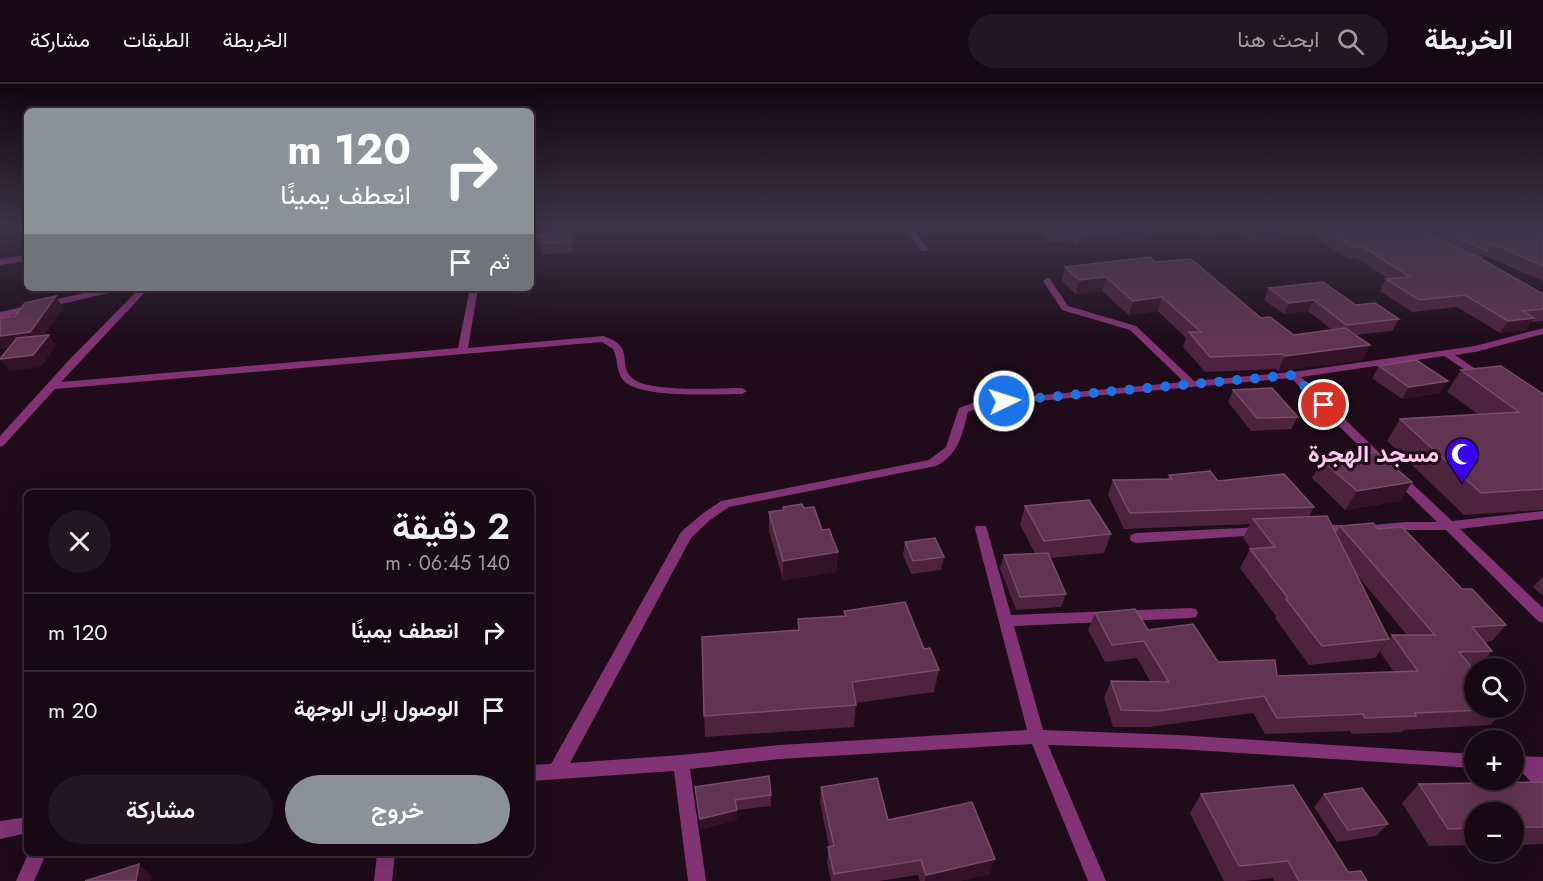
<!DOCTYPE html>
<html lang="ar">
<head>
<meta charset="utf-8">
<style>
  body { margin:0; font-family:Jost,Vazirmatn,sans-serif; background:#241621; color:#f1f3f6; direction:rtl; height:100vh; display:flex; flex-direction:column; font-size:22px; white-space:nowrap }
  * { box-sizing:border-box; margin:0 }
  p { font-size:20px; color:#9e9aa0 }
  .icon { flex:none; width:33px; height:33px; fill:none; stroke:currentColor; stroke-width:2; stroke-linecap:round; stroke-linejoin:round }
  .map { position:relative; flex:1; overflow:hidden; direction:ltr }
  .panel { position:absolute; left:24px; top:406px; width:510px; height:366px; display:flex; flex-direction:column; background:#170813; border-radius:9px; box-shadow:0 6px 24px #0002,0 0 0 2px #362933; direction:rtl }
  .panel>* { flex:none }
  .guide { position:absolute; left:24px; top:24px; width:510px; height:183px; border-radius:9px; box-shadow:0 6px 24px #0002,0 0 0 2px #362933; direction:rtl; background:#8c9099; color:#fff; overflow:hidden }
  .buttons { position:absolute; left:1464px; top:574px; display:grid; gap:12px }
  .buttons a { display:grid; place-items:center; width:60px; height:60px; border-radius:50%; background:#170813; box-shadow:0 6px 24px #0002,0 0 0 2px #362933; font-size:30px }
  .pin { position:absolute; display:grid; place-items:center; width:51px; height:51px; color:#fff; margin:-26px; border:3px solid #fff; border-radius:50%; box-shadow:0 2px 6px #0007 }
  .me { position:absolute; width:66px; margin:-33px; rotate:86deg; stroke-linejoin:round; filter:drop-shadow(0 0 4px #0008) }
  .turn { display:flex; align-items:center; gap:21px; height:126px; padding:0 24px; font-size:27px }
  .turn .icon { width:78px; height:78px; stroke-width:2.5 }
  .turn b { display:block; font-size:42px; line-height:51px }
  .then { display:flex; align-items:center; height:57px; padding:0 24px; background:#0003; gap:12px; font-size:22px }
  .round { display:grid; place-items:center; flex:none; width:63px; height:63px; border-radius:32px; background:#241621 }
  .headline { display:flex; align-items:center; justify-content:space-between; height:102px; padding:0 24px }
  h1 { font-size:36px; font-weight:600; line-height:45px }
  .primary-button { display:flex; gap:12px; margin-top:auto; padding:12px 24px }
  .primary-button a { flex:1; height:69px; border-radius:36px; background:#8c9099; color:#fff; font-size:24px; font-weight:600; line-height:69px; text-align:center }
  .primary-button a+a { background:#241621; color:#f1f3f6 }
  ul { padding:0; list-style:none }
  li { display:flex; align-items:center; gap:18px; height:78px; padding:0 24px; border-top:2px solid #362933 }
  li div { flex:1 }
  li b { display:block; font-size:22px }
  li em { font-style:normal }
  header { display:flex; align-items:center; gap:36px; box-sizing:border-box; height:84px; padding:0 30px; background:#170813; border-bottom:2px solid #362933 }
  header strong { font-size:28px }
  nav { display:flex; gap:33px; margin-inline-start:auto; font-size:21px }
  .search { width:420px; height:54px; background:#241621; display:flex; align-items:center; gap:15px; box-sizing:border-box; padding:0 21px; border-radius:33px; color:#9e9aa0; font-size:22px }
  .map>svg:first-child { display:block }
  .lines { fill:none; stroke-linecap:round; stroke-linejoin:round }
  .minor { fill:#813374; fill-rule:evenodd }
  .wall { fill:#4e2340 }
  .shaded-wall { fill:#331229 }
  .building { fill:#613453; stroke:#7a4c6c; stroke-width:1.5 }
  .route { stroke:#1a73e8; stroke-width:10; stroke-dasharray:0 18 }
  .labels { text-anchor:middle; stroke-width:6; stroke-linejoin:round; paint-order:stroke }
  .poi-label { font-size:24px; font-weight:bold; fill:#ffc9f2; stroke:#1f0b19; text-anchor:end }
</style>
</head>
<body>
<header>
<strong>الخريطة</strong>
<div class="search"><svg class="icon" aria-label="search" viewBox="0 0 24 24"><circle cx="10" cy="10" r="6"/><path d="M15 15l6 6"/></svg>ابحث هنا</div>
<nav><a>الخريطة</a><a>الطبقات</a><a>مشاركة</a></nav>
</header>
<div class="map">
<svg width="1543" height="797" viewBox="0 0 1543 797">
  <rect width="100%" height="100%" fill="#1f0b19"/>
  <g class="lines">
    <!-- minor -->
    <g class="minor">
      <path d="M578,144H599L531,156V152Z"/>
      <path d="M908,144H916L915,147L928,165L927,167H921L907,147Z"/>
      <path d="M27,171V177L0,181V175Z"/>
      <path d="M1047,194L1050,195L1068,222L1136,242L1194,297L1293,288L1475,262L1543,244V250L1475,268L1455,271L1486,292L1487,294L1486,296L1482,297L1444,272L1301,293L1387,376L1389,379L1383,383L1379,382L1291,294L984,322L968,328C962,351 959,370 936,382L729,423L710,436L691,454L570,679L681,671L780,661L1027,646L975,445L976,442H986L987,445L1011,531L1191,524L1196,525L1198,529L1196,533L1191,534L1014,542L1043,646L1178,651L1474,670V684L1178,665L1048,661L1106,797H1088L1032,660L780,675L690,685L706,797H688L674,687L531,697V681L551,680L681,448L702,430L721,417L929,376L946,363L959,324L978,317L1184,298L1130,246L1062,226L1043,197Z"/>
      <path d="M106,204H122L118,207L0,234V228Z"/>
      <path d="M140,204H149L61,298L458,264L470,204H478L468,264L603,252C636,262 617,280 632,294C648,309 720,304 742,304L747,307L742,310C717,310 638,315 623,296C616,287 618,275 613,265L602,258L55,305L4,361L0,363V352L70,275Z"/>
      <path d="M1398,389L1402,390L1452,437L1543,427V435L1460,445L1543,524V539L1538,537L1446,446H1406L1361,450L1313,447L1312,444L1313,441L1318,440L1361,442L1406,438H1437L1394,396L1392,393Z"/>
      <path d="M1262,443L1267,444L1268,447L1267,450L1262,451L1136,459L1131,457L1130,454L1131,451L1136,449Z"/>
      <path d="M1514,672L1543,673V707L1537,705L1522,688L1514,687Z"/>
      <path d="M27,733V749L0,755V737Z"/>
      <path d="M28,770H46L34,797H16Z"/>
      <path d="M377,770H395L392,797H374Z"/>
    </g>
  </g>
  <!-- wall -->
  <g class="wall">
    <path d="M1035,144H1154L1151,154L1077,162L1069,154V157L1048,158Z"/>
    <path d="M1192,144H1543V197L1484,171L1482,176L1543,210V237L1531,238L1526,246L1500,249L1457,223L1412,228L1380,207L1386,195H1389L1356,174L1348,175L1311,150L1256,158L1240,148L1205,152Z"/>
    <path d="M572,153L573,168L543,171L541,160Z"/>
    <path d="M1155,178L1261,234L1294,251L1332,246L1308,227L1284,230L1264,216L1269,204L1356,221L1399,235L1392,247L1355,251L1370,261L1362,276L1278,287L1276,285L1205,288L1183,263L1186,254L1158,227L1129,231L1102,207L1076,210L1062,197L1065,183Z"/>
    <path d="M1379,282L1448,297L1440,309L1402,315L1372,294Z"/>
    <path d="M1461,286L1543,310V426L1464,431L1387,357L1400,335L1478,330L1447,308Z"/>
    <path d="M1233,306L1298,333L1291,345L1251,347L1228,318Z"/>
    <path d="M1322,376L1412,398L1400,417L1345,426L1312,394Z"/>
    <path d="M1169,391L1218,397L1314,423L1309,433L1336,449L1340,442L1378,445L1462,505L1506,541L1492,557L1484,558L1492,567L1477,584H1473L1507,625L1490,641L1404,646L1402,648L1352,650L1350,647L1265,650L1253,629L1149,643H1113L1104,614L1111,597H1150L1137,574L1105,578L1088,546L1095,529L1148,546L1218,578L1277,592L1394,588L1380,568L1392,551H1407L1356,490L1389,555L1375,574L1309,581L1275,534L1276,532L1240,484L1250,465H1251L1243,454L1250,440L1124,445L1108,411L1113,396L1167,395Z"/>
    <path d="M1025,422L1111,450L1104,469L1050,474L1066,510L1061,523L1016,526L1000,484L1004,471L1035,469L1020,441Z"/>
    <path d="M783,423L804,424L838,468L836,488L783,496L769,447V428L783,427Z"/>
    <path d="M905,458L944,473L941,486L911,490L903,471Z"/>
    <path d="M1543,492V512L1533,503Z"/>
    <path d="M844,527L924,565L939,586L934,608L856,619L854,643L705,653L704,632L798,546V535L844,532Z"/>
    <path d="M1543,698V760L1514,761V729H1474V761L1429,762L1402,719L1419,700Z"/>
    <path d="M821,703L888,736L990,790L959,797H920L918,791L879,797H831L827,778L829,763L820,718Z"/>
    <path d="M1201,710L1348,788L1367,797H1274L1273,794L1245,797H1224L1190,729Z"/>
    <path d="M1324,710L1388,740L1376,752L1337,758L1314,723Z"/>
    <path d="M771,711V722L737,726V736L701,745L696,714Z"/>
  </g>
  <!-- shaded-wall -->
  <g class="shaded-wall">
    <path d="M571,144L572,153L573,168L571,157Z"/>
    <path d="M1150,144H1154L1151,154L1077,162L1080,152Z"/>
    <path d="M1208,144H1241L1240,148L1205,152Z"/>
    <path d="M1280,144H1313L1311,150L1256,158L1260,147Z"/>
    <path d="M1106,193L1102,207L1076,210L1079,196Z"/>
    <path d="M56,212L63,224L38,260L0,265V252Z"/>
    <path d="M1162,213L1158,227L1129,231L1133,217Z"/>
    <path d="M1314,216L1308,227L1284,230L1289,219Z"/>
    <path d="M1534,234L1526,246L1500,249L1508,237Z"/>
    <path d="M49,251L56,262L41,283L9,287L0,275Z"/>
    <path d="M1370,261L1362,276L1278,287L1285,272Z"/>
    <path d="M1448,297L1440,309L1402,315L1409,303Z"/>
    <path d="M1412,398L1400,417L1345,426L1357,407Z"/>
    <path d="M838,468L836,488L783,496V477Z"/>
    <path d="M737,726V736L701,745L700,735Z"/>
    <path d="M995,775L990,790L959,797H925L926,791Z"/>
    <path d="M139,780L151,792L150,797H136Z"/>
  </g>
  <!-- building -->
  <g class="building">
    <path d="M553,144H571V157L541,160L542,145Z"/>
    <path d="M1048,144H1070L1071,146L1051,148Z"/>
    <path d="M1072,144H1150L1080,152Z"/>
    <path d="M1255,144H1280L1260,147Z"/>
    <path d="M1324,144H1418L1485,177L1543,210V225L1523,227L1534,234L1508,237L1465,211L1419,216L1386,195L1410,193L1362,162L1353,163Z"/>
    <path d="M1439,144H1543V182L1491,159L1487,167Z"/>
    <path d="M1150,173L1155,178L1191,175L1261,234L1270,233L1294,251L1345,244L1370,261L1285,272L1282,270L1210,273L1189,248H1201L1162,213L1133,217L1106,193L1079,196L1065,183Z"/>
    <path d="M1323,198L1356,221L1375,219L1399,235L1346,241L1314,216L1289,219L1269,204Z"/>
    <path d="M56,212L30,248L0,252V234L15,232L25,219Z"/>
    <path d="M49,251L33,271L0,275L17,254Z"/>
    <path d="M1416,276L1448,297L1409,303L1379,282Z"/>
    <path d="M1501,282L1543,310V405L1481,409L1400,335L1519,328L1461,286Z"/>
    <path d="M1272,304L1298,333L1257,334L1233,306Z"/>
    <path d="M1376,368L1412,398L1357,407L1322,376Z"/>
    <path d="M1210,387L1218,397L1284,390L1314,423L1130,429L1113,396L1172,395L1169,391Z"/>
    <path d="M1089,416L1111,450L1044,457L1025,422Z"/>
    <path d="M802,420L804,424L814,423L822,446L829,445L838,468L783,477L769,428L784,426L783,423Z"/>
    <path d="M1327,432L1389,555L1322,562L1286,515L1288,514L1250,465L1275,463L1253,435Z"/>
    <path d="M1373,439L1378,445L1402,443L1462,505H1472L1506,541L1472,543L1492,567L1459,568L1474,586V624L1507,625L1415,629L1416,632L1365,634L1363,630L1277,634L1264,612L1158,627L1121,626L1111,597L1169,598L1144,557L1112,561L1095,529L1135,525L1148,546L1193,540L1218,578L1275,576L1277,592L1418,587L1392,551H1435L1340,442Z"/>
    <path d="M935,454L944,473L913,477L905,458Z"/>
    <path d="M1048,469L1066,510L1020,513L1004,471Z"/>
    <path d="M905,518L924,565L930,564L939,586L852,598L856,621L704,632L702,553L799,546L798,535L846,532L844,527Z"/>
    <path d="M769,692L771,711L735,716L737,726L700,735L695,703Z"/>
    <path d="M877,694L888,736L972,718L995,775L926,791L921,776L834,790L828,763L834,762L821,703Z"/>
    <path d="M1543,698V743H1514V729H1474V744L1448,745L1419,700Z"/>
    <path d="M1293,701L1348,788L1361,787L1367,797H1299L1288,777L1239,782L1201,710Z"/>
    <path d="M1362,704L1388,740L1348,746L1324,710Z"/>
    <path d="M139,780L136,797H85Z"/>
  </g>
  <!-- sky -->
  <linearGradient id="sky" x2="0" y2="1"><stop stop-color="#11060e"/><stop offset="0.56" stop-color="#3c3449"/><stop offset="1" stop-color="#3c3449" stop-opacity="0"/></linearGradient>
  <rect width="1543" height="256" fill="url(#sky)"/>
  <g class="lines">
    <!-- route -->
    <path class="route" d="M1004,317L1293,291L1324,321"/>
  </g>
  <!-- icons -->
  <defs>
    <symbol id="mosque-pin" viewBox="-11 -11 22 30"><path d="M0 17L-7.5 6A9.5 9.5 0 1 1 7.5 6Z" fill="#3800f4" stroke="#1f0b19"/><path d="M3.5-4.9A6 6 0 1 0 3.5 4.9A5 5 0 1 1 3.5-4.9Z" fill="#fff"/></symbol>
  </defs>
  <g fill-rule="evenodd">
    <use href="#mosque-pin" x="1443" y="351" width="38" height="52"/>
  </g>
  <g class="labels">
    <!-- poi labels -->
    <g class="poi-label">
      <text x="1439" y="378">مسجد الهجرة</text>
    </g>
  </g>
</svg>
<div class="buttons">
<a><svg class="icon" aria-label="search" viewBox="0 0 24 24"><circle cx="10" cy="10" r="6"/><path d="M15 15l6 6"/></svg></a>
<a>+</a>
<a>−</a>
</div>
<div class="pin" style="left:1324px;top:321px;background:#d93025"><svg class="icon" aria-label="arrive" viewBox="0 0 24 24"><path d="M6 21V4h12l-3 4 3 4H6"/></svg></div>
<svg class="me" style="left:1004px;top:317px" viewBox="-20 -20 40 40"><circle r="17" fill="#1a73e8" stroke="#fff" stroke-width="3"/><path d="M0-11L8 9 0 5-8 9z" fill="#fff"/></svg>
<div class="guide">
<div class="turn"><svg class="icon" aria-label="right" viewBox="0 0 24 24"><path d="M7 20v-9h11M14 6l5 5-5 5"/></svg><div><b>120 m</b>انعطف يمينًا</div></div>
<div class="then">ثم<svg class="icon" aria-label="arrive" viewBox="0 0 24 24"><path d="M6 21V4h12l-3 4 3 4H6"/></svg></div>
</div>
<section class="panel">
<div class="headline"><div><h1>2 دقيقة</h1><p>140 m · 06:45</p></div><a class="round"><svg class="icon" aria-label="close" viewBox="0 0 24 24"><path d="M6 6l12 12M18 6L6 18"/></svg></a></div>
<ul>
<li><svg class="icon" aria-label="right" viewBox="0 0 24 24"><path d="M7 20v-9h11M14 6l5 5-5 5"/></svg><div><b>انعطف يمينًا</b></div><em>120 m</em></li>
<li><svg class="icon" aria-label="arrive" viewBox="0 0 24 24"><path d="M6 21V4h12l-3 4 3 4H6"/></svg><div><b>الوصول إلى الوجهة</b></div><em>20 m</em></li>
</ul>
<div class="primary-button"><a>خروج</a><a>مشاركة</a></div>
</section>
</div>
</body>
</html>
